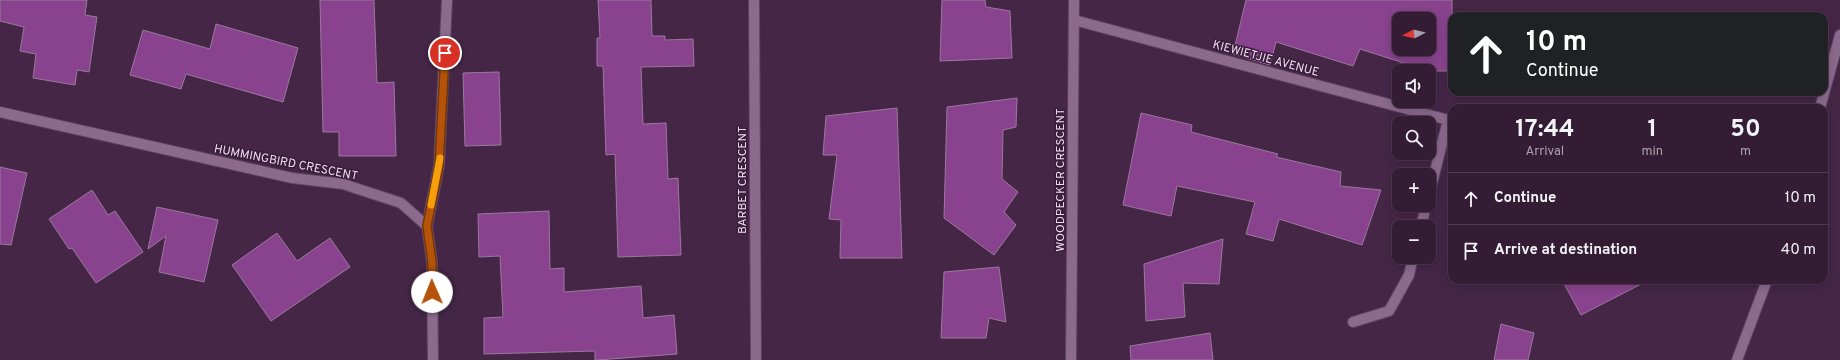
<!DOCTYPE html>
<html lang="en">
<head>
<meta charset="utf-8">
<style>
  body { margin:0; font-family:Overpass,sans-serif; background:#3f2941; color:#f1f3f6; height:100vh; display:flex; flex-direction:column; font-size:15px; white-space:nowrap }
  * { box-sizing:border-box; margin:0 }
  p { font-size:13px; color:#a9a1ad }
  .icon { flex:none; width:22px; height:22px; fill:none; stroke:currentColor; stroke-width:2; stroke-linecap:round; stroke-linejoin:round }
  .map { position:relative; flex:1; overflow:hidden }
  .details { position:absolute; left:1448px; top:104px; width:380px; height:180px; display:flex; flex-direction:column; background:#341c35; border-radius:12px; box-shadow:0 2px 10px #0003,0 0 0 1px #4e3a50 }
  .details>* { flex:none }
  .guide { position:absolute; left:1448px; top:12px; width:380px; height:84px; border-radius:12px; box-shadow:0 2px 10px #0003,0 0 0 1px #4e3a50; background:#202124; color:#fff; overflow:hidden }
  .needle { width:26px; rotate:263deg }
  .buttons { position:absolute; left:1392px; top:12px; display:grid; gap:8px }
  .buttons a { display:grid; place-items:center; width:44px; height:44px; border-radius:8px; background:#341c35; box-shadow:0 2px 10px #0003,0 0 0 1px #4e3a50; font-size:20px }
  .pin { position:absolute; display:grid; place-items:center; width:34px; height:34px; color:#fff; margin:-17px; border:2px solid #fff; border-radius:50%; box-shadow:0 1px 4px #0007 }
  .me { position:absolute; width:44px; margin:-22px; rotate:359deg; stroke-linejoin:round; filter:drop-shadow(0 0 3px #0008) }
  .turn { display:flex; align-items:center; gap:14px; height:84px; padding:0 12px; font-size:18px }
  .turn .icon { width:52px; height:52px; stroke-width:2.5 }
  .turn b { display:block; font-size:28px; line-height:34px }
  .eta { display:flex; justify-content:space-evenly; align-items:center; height:68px; text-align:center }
  .eta b { font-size:24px; font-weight:700; line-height:28px }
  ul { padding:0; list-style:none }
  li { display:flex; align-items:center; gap:12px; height:52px; padding:0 12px; border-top:1px solid #4e3a50 }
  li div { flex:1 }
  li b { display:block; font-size:15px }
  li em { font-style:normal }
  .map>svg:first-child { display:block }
  .building { fill:#89438e; stroke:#9b789d; fill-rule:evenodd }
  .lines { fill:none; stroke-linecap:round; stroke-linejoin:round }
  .street-casing { stroke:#5d445f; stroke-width:12 }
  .street { stroke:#8c6a8e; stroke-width:10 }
  .route-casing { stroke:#753606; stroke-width:10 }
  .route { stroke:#b45309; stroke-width:7 }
  .slow { stroke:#f59e0b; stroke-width:7 }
  .labels { text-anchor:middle; stroke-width:3; stroke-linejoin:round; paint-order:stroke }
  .street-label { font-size:12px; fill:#f0dcf0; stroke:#3a1c3c }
</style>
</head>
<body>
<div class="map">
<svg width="1840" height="360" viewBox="0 0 1840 360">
  <rect width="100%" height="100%" fill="#452647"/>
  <!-- building -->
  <g class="building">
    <path d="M0,0H87L85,15L97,17L89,72L77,70L75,85L33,78L36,54L20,51L24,27L0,21Z"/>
    <path d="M320,0H374L377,83L394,82L396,156H339V132H323Z"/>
    <path d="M598,0H651L652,36H665V40L693,39L694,66L641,67L643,124L666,123L668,179L678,178L681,255L618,257L615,154L606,155L603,66H597V38H600Z"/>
    <path d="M942,0H985L986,7L1010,11L1012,58L940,61Z"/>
    <path d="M1246,0H1452V71H1408L1410,65L1360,49L1353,66L1276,42L1270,65L1233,54ZM1399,19H1429V49H1399Z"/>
    <path d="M216,24L298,48L283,102L186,74L181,89L130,75L143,30L210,49Z"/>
    <path d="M499,72L501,145L465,146L463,73Z"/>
    <path d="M1017,98L1016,127L1003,130L1002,179L1018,192L1004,212L1016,225L994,255L944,218L947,107Z"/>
    <path d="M897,108L902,258H840L841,220L829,219L837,155H823L826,116Z"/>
    <path d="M1141,113L1192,125L1191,132L1278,154L1276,157L1341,172L1340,186L1381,190L1362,245L1279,219L1273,241L1246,234L1255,202L1177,186L1171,216L1123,205Z"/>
    <path d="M0,167L27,173L11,245L0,244Z"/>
    <path d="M92,190L108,215L115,211L143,252L96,283L72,248L69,249L49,219Z"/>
    <path d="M157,207L218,220L204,282L159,272L166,236L148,249Z"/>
    <path d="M549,211L550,269L564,268V292L641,286L643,318L674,315L677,354L597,360H595V351L484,354V318L503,317L500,256L479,257L478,214Z"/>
    <path d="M277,233L297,261L330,238L350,267L271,321L232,265Z"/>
    <path d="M1223,239L1219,284L1183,283L1185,317L1146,321L1144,264Z"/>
    <path d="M999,267L1006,322L989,318L986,338H941L944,272Z"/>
    <path d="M1562,280H1649L1581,315Z"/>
    <path d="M1501,324L1534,333L1528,360H1494Z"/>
    <path d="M1210,333L1213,360H1131L1130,346Z"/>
  </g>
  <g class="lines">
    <defs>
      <g id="street">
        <path d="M754,0L756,360"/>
        <path d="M1074,20L1452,121"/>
        <path d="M1820,108L1840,35"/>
        <path d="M0,112L292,178L343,184L401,203L427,226L432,262L433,360"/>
        <path d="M1429,195L1448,120"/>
        <path d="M427,226L439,166L447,0"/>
        <path d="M1421,227L1426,205"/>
        <path d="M1353,322L1389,311L1409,275L1413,257"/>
        <path d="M1071,360L1074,0"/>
        <path d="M1737,360L1767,280"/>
      </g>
    </defs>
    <!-- street casing -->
    <use href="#street" class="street-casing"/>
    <!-- street -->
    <use href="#street" class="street"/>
  </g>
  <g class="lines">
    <defs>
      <path id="route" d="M432,292V262L427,226L439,166L445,53"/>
    </defs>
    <!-- route casing -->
    <use href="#route" class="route-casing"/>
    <!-- route -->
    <use href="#route" class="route"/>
    <!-- slow -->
    <path class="slow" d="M431,205L440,158"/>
  </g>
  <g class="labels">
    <!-- street labels -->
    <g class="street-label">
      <text transform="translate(1266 58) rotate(15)" y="4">KIEWIETJIE AVENUE</text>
      <text transform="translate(286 162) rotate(11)" y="4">HUMMINGBIRD CRESCENT</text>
      <text transform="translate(742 180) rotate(-90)" y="4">BARBET CRESCENT</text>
      <text transform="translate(1060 180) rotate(-90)" y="4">WOODPECKER CRESCENT</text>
    </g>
  </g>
</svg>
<div class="buttons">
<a><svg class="needle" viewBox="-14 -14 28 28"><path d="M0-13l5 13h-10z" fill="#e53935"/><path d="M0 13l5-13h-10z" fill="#a9a1ad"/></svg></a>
<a><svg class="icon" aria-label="sound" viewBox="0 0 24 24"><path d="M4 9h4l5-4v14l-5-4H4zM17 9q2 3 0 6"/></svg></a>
<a><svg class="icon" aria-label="search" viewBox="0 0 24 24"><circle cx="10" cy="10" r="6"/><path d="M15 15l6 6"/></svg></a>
<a>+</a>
<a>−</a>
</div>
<div class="pin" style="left:445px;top:53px;background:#d93025"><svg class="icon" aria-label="arrive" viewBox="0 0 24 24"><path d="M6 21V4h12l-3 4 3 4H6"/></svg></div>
<svg class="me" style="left:432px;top:292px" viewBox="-20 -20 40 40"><circle r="19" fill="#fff"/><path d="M0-13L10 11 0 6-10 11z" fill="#b45309"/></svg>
<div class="guide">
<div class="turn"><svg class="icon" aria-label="ahead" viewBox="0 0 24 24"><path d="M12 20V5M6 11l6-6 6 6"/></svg><div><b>10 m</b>Continue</div></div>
</div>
<section class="details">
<div class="eta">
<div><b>17:44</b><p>Arrival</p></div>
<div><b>1</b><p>min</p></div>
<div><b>50</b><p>m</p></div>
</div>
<ul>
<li><svg class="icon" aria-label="ahead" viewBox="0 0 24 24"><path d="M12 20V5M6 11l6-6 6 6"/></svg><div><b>Continue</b></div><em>10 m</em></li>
<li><svg class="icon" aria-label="arrive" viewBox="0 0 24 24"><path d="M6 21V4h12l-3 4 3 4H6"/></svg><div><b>Arrive at destination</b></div><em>40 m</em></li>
</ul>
</section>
</div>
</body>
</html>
